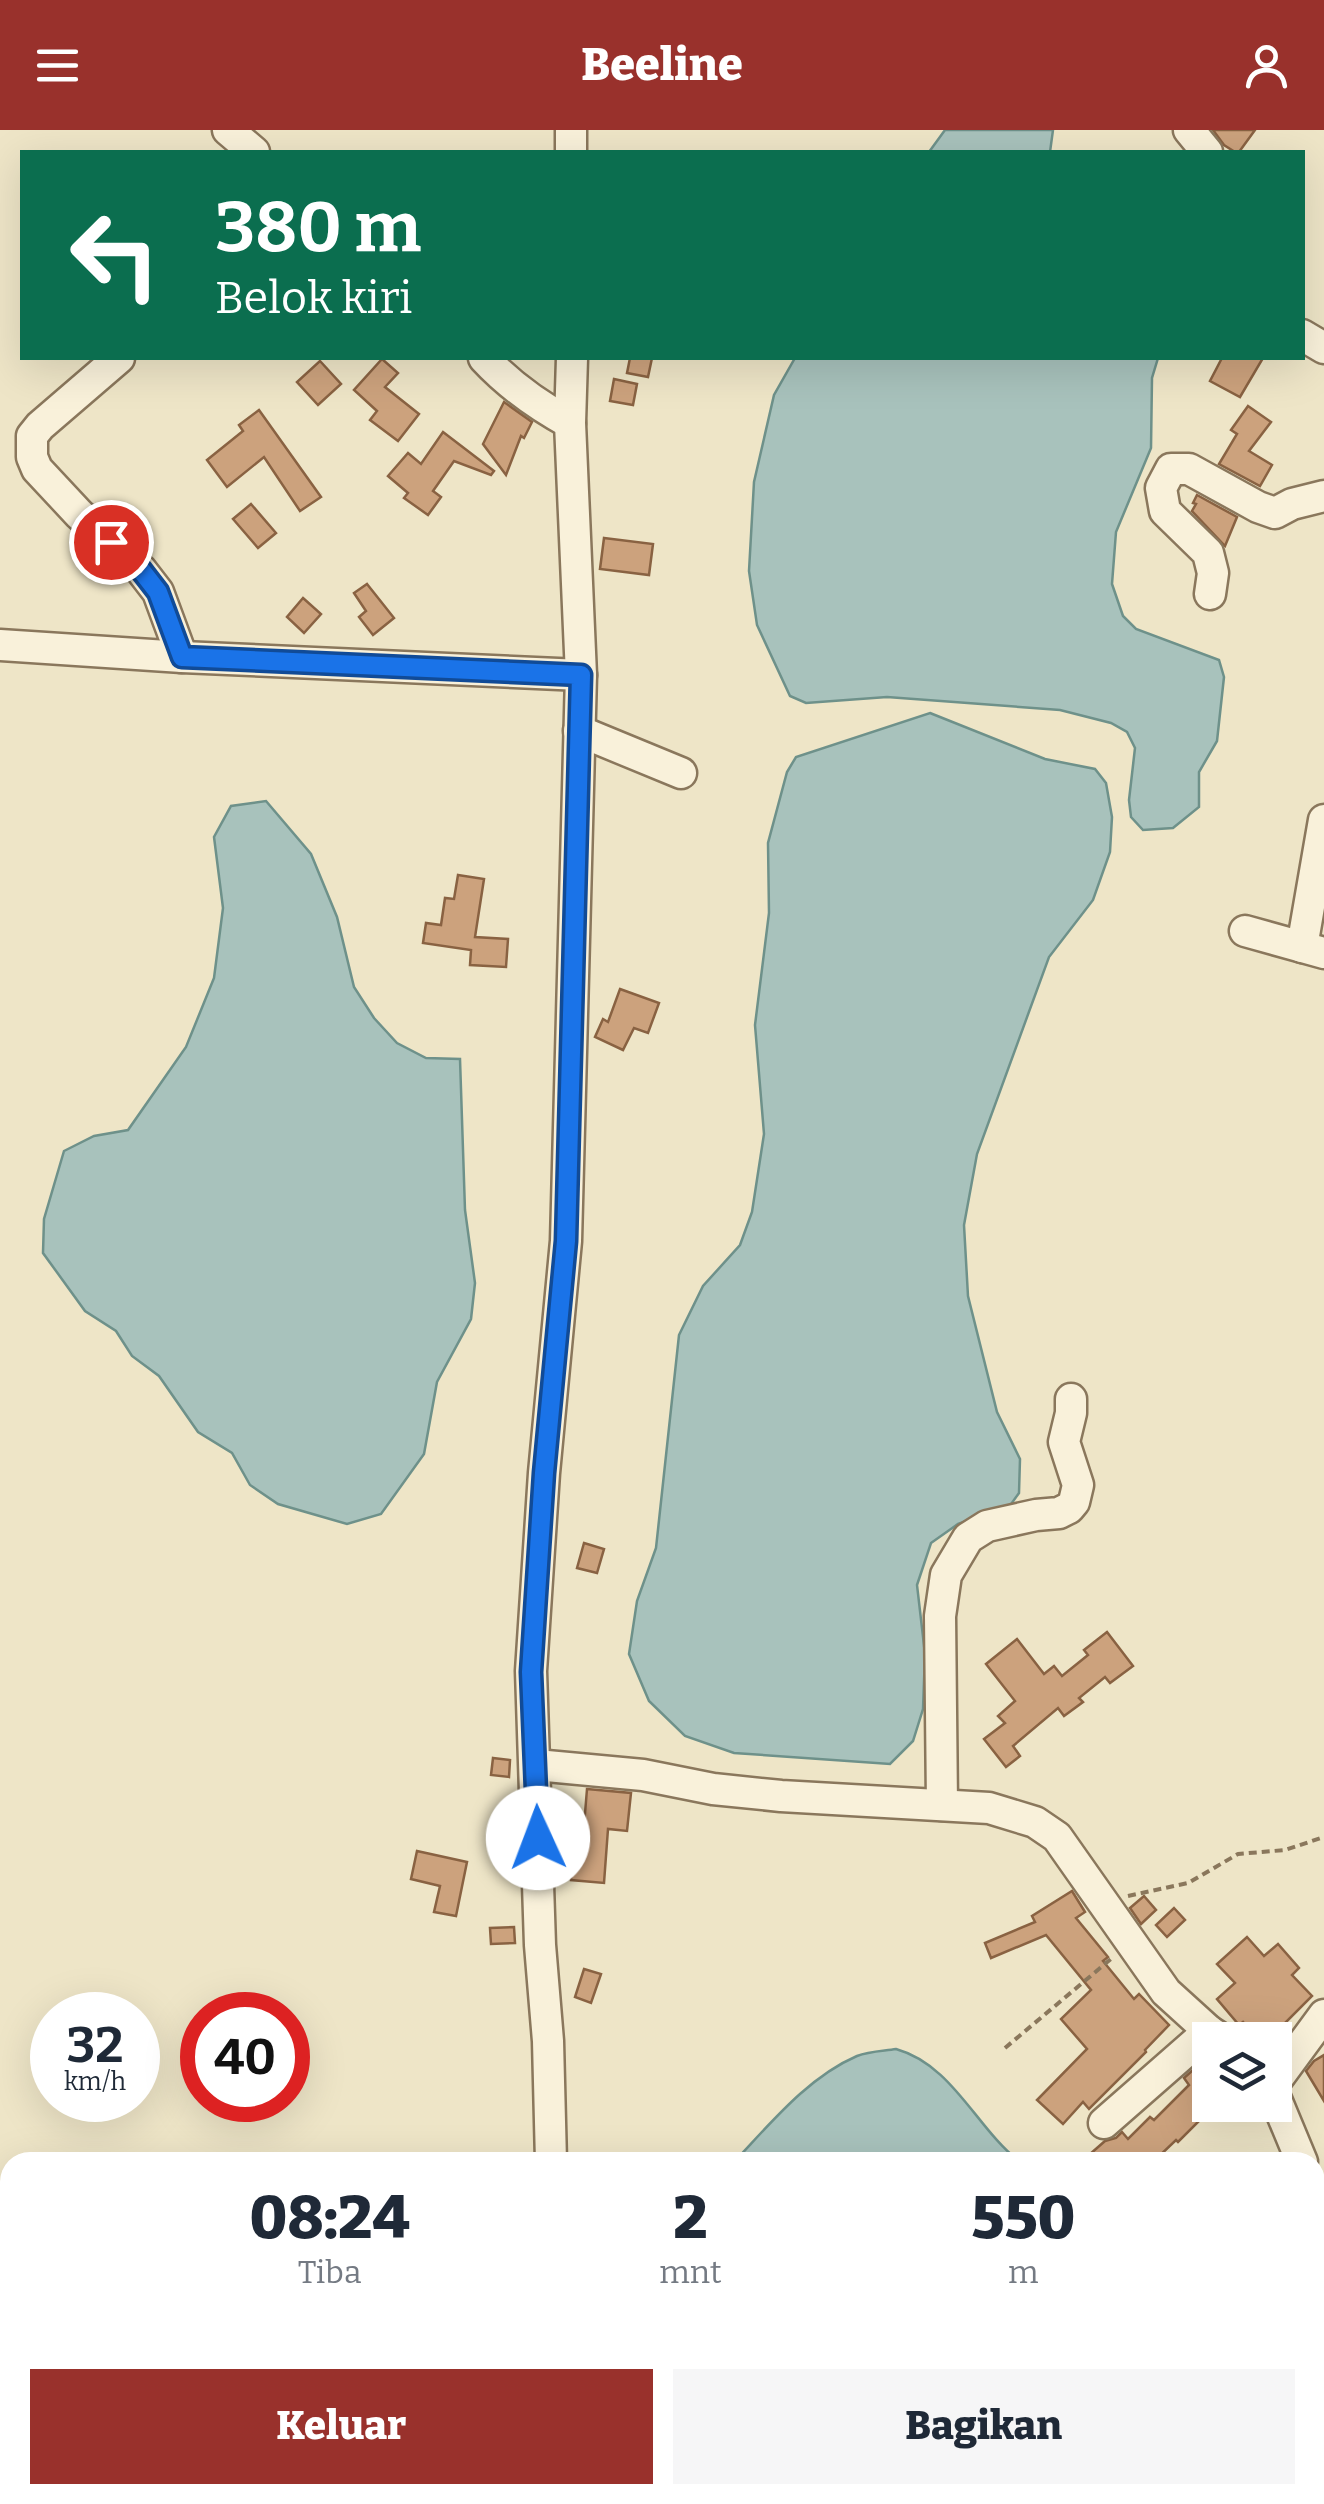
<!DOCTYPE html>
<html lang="id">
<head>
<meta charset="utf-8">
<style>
  body { margin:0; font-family:Bitter,serif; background:#f6f6f7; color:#1f2937; height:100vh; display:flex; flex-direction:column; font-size:38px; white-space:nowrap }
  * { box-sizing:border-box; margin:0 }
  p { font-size:32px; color:#747a83 }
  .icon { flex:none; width:55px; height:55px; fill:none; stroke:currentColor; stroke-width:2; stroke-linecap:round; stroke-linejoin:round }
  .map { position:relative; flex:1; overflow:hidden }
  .drawer { position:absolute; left:0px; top:2022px; width:1325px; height:352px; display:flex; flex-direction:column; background:#fff; border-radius:30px 30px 0 0; box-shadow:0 10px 40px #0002 }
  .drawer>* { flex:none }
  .hud { position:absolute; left:20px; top:20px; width:1285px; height:210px; border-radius:0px; box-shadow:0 10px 40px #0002; background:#0b6e4f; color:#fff; overflow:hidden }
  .buttons { position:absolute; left:1192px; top:1892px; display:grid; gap:20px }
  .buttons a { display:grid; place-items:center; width:100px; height:100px; border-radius:0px; background:#fff; box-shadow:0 10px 40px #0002; font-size:50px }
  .speed { position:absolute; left:30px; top:1862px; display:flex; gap:20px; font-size:50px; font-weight:700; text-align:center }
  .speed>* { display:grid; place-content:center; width:130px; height:130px; border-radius:50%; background:#fff; box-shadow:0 10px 40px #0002; line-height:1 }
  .speed small { font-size:25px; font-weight:400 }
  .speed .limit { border:15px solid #d22; background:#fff; color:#111 }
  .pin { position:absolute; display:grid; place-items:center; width:85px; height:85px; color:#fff; margin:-42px; border:5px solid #fff; border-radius:50%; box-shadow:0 2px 10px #0007 }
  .me { position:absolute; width:110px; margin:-55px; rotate:358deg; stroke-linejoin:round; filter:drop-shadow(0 0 8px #0008) }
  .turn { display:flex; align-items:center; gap:35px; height:210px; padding:0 30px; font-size:45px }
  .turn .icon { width:130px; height:130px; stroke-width:2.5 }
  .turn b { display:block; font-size:70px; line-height:85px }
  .eta { display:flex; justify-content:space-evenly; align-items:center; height:170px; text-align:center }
  .eta b { font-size:60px; font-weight:800; line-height:70px }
  .cta { display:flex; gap:20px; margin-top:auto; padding:20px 30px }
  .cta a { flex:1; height:115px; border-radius:0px; background:#99312c; color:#fff; font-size:40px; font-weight:800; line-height:115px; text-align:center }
  .cta a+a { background:#f6f6f7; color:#1f2937 }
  header { display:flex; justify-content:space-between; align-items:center; height:130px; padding:0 30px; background:#99312c; color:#fff; font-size:45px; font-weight:800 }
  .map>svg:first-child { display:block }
  .water { fill:#a8c2bc; stroke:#6e918a; stroke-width:2.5 }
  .building { fill:#cca27d; stroke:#896242; stroke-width:2.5 }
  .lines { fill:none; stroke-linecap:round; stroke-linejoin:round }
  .minor-casing { stroke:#8a775c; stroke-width:35 }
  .path { stroke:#8a775c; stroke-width:4; stroke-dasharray:8 5; stroke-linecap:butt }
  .minor { stroke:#f9f1da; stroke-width:30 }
  .route-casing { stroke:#114b97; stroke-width:25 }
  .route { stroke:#1a73e8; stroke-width:18 }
</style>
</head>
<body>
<header><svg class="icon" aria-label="menu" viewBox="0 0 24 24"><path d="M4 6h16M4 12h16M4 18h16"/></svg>Beeline<svg class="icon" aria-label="person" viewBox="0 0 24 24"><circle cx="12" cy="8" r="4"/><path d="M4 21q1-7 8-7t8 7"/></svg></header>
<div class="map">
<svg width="1324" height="2374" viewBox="0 0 1324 2374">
  <rect width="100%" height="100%" fill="#eee5c7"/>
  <!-- water -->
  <g class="water">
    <path d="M945,0H1053L1050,22H929Z"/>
    <path d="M795,228H1158L1152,248L1151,318L1116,402L1112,454L1123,486L1136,499L1219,530L1224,547L1217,611L1199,642V677L1173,698L1143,700L1131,687L1129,670L1135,618L1127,602L1111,593L1060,580L887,567L806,573L790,566L757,495L749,441L754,352L774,265Z"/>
    <path d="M930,583L1045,629L1095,639L1106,653L1112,687L1110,722L1093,770L1049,827L977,1024L964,1095L968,1166L997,1282L1020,1329L1019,1363L1009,1377L958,1394L931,1413L917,1455L925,1524L923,1579L913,1611L890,1634L734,1623L685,1606L649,1571L629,1524L637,1471L656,1418L679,1205L703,1156L740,1115L752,1082L764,1004L755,895L769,783L768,713L787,642L796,627Z"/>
    <path d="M266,671L311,724L337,787L354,857L374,888L397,913L426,928L460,929L465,1080L475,1153L471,1189L437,1252L424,1324L381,1384L347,1394L278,1374L250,1355L232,1323L198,1302L159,1246L132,1226L116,1201L85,1181L43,1123L44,1089L64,1021L94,1006L128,1000L186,917L214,848L223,778L214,707L231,676Z"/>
    <path d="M896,1919C953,1935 976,1998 1020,2032H734C770,1994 808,1947 857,1926C869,1921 883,1921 896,1919Z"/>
    <path d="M706,2365H1129L1127,2374H718Z"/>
  </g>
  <!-- building -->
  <g class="building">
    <path d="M1213,0H1255L1239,22H1235L1224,15Z"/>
    <path d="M630,228H652L648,247L627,243Z"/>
    <path d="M1222,228H1263L1240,267L1210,251Z"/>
    <path d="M382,229L398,243L385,257L419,284L398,311L370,290L377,281L354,260Z"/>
    <path d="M320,231L341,254L318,275L297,252Z"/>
    <path d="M614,249L637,254L633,275L610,271Z"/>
    <path d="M504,272L532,292L524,308L521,306L506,345L483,314Z"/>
    <path d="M1248,276L1271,292L1249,321L1272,335L1260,356L1219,334L1237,304L1231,300Z"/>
    <path d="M259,280L321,367L300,381L264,327L227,357L207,330L243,301L239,295Z"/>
    <path d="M443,302L494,341L491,345L454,331L433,361L441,367L428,385L404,368L408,363L388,346L408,323L421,334Z"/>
    <path d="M1197,365L1237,387L1225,416L1192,381L1196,374L1193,373Z"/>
    <path d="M251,374L276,403L258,418L233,389Z"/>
    <path d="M604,408L653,414L649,445L600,439Z"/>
    <path d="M367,454L394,488L373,505L359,487L366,481L354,463Z"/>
    <path d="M303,468L321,484L304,503L287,487Z"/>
    <path d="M458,745L484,749L475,807L508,809L506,837L470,835L471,820L423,813L426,793L441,795L445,768L454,769Z"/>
    <path d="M620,859L659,873L648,903L634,898L623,920L595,907L603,889L608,892Z"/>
    <path d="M584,1413L604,1419L597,1443L577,1438Z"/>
    <path d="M1107,1502L1133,1536L1110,1553L1105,1547L1079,1568L1083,1572L1064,1586L1058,1578L1013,1616L1020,1626L1006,1637L984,1609L1005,1593L998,1586L1015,1571L986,1534L1017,1509L1044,1544L1054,1536L1062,1546L1088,1525L1084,1520Z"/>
    <path d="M493,1628L510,1630L509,1647L491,1645Z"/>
    <path d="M587,1659L631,1663L627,1701L608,1699L604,1753L571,1750L573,1707L583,1708Z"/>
    <path d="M417,1721L467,1732L456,1786L434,1782L440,1756L411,1749Z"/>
    <path d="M1072,1761L1085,1782L1076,1788L1108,1827L1103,1831L1134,1869L1139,1864L1169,1895L1145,1920L1146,1922L1089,1979L1083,1972L1063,1994L1037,1970L1087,1919L1061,1889L1091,1860L1046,1805L991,1828L985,1813L1035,1792L1032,1786Z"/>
    <path d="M1144,1766L1156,1780L1141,1794L1130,1778Z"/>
    <path d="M1174,1778L1185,1790L1167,1807L1156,1795Z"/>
    <path d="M514,1797L515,1813L491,1814L490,1798Z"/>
    <path d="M1247,1807L1264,1826L1278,1814L1299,1838L1292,1845L1312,1866L1275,1903L1281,1910H1259L1243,1892L1239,1895L1217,1869L1235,1853L1217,1834Z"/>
    <path d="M584,1839L601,1844L591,1873L575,1867Z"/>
    <path d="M1324,1925V1971L1306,1941L1314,1931Z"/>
    <path d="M1204,1930L1210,1937V1980L1178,2012L1176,2010L1153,2032H1081L1105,2011L1116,2008L1122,2002L1128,2009L1150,1987L1154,1990L1189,1955L1184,1948Z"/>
  </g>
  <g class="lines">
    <defs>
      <g id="minor">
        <path d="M228,0L254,22"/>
        <path d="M571,0V22"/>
        <path d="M1189,0L1207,22"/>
        <path d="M1302,205L1324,218"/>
        <path d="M119,228L40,296L32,306V327L37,339L79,384L141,440L158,462L182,527"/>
        <path d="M484,228C510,256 537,275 570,293"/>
        <path d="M1210,464L1213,443L1208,423L1165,381L1161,358L1171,339H1189L1258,377L1275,383L1292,374L1324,366"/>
        <path d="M0,515L182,527L581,545"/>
        <path d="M579,601L681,643"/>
        <path d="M1245,801L1324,823"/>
        <path d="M1302,817L1324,690"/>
        <path d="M536,1635L643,1645L713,1659L781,1666L989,1678L1035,1692L1057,1707L1166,1862L1209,1901L1223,1910"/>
        <path d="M942,1675L940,1486L946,1445L968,1408L987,1396L1036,1385L1059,1383L1069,1378L1074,1372L1078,1355L1064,1312L1071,1283V1269"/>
        <path d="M1275,1952L1324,1885"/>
        <path d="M1275,1967L1302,2032"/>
        <path d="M1104,1993L1209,1901"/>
        <path d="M551,2032L548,1911L540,1815L531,1541L544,1343L566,1111L581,545L570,293L572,228"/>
        <path d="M1315,2067C1324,2096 1321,2128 1315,2157"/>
        <path d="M1315,2355L1324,2365"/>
        <path d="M539,2365L544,2374"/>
        <path d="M19,2374L35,2365"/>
        <path d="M475,2374L479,2365"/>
      </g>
    </defs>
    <!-- minor casing -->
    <use href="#minor" class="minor-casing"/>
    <!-- path -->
    <g class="path">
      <path d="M1128,1766L1188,1753L1238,1724L1285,1720L1324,1707"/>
      <path d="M1005,1918L1112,1828"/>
    </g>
    <!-- minor -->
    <use href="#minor" class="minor"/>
  </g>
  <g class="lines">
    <defs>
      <path id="route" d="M111,412L141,440L158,462L182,527L581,545L566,1111L544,1343L531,1542L538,1708"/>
    </defs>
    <!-- route casing -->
    <use href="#route" class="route-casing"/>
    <!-- route -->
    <use href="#route" class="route"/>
  </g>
</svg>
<div class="buttons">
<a><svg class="icon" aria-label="layers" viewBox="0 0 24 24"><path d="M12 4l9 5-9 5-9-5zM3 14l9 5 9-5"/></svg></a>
</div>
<div class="speed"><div>32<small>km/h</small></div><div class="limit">40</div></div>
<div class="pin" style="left:111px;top:412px;background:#d93025"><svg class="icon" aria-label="arrive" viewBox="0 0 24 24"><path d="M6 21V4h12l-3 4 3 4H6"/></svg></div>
<svg class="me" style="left:538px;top:1708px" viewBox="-20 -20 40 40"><circle r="19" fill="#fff"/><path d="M0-13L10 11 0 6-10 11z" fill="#1a73e8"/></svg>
<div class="hud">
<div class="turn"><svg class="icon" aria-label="left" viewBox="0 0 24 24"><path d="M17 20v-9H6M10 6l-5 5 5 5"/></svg><div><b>380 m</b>Belok kiri</div></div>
</div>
<section class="drawer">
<div class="eta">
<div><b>08:24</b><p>Tiba</p></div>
<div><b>2</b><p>mnt</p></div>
<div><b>550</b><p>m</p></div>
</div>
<div class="cta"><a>Keluar</a><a>Bagikan</a></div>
</section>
</div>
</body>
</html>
